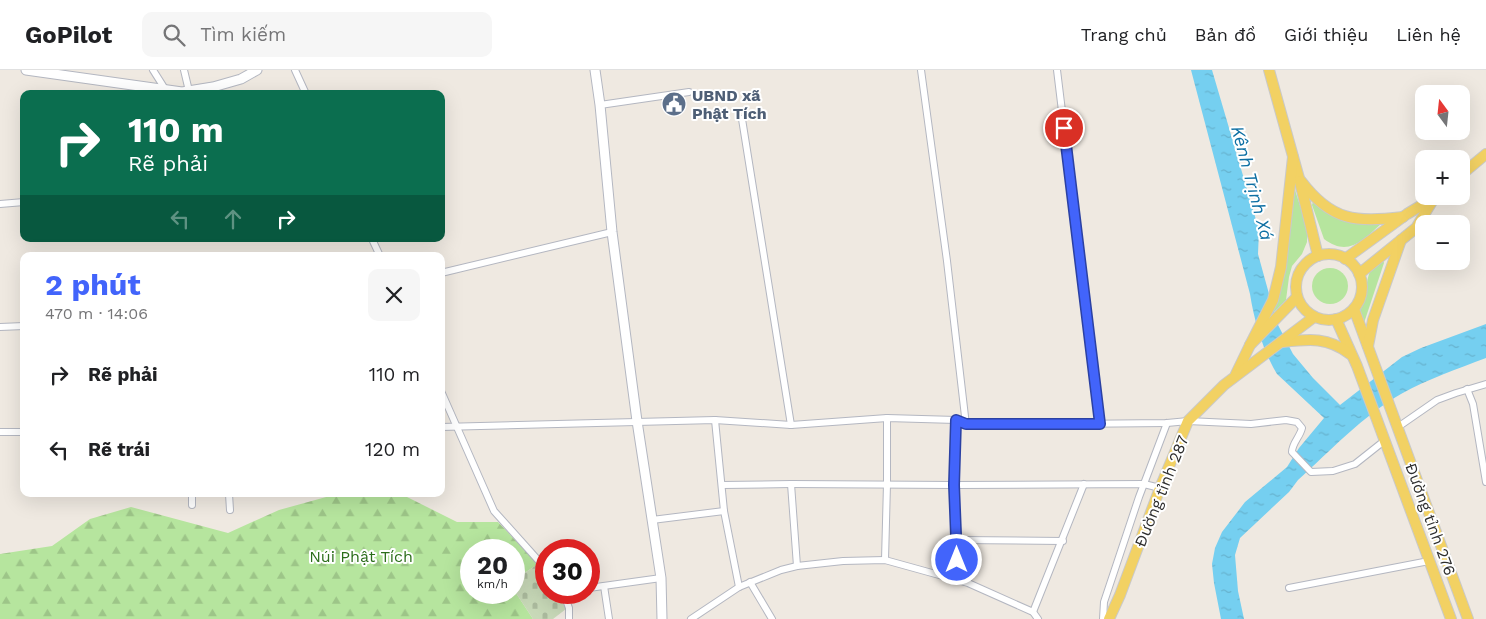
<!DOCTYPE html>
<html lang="vi">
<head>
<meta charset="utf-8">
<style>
  body { margin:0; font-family:"Work Sans",sans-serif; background:#f6f6f6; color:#202124; height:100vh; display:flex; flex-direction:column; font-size:19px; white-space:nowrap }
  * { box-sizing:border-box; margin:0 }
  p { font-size:16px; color:#757577 }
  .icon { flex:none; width:28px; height:28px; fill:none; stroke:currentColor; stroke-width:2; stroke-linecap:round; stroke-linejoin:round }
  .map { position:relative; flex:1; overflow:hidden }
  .drawer { position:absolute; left:20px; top:182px; width:425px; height:245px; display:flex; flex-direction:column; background:#fff; border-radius:10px; box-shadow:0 5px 20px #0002 }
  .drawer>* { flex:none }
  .top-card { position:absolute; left:20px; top:20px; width:425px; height:152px; border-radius:10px; box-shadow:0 5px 20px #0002; background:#0b6e4f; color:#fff; overflow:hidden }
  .needle { width:32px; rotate:345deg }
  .buttons { position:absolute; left:1415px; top:15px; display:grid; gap:10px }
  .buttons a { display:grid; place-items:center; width:55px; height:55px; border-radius:10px; background:#fff; box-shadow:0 5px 20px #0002; font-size:25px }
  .speed { position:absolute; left:460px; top:469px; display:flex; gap:10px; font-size:25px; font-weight:700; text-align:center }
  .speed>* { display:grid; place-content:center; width:65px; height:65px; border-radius:50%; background:#fff; box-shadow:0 5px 20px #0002; line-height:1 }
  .speed small { font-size:12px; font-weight:400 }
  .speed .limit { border:8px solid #d22; background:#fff; color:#111 }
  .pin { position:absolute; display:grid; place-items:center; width:42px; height:42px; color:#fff; margin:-21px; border:2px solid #fff; border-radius:50%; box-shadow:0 1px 5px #0007 }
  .me { position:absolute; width:55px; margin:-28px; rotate:0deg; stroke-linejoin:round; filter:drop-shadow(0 0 4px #0008) }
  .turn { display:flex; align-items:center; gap:18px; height:105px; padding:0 25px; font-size:22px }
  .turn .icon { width:65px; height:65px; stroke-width:2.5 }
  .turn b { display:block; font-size:35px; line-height:42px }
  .lanes { display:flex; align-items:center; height:48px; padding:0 25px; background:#0003; justify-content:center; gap:25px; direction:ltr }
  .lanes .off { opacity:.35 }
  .round { display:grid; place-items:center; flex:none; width:52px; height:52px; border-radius:10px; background:#f6f6f6 }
  .summary { display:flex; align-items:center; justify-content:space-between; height:85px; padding:0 25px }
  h1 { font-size:30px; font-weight:700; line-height:38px; color:#4264fb }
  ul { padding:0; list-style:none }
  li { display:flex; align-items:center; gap:15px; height:75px; padding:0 25px }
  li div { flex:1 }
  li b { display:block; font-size:19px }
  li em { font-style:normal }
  header { display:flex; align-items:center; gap:30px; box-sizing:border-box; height:70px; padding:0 25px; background:#fff; border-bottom:1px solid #e0e0e0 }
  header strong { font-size:24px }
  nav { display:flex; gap:28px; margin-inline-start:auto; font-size:18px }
  .search { width:350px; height:45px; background:#f6f6f6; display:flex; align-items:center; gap:12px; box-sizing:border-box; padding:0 18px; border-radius:10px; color:#757577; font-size:19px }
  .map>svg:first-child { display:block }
  .grass { fill:#b6e59e }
  .forest { fill:url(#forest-firs) }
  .cemetery { fill:url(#cemetery-stones) }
  .water { fill:url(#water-ripples) }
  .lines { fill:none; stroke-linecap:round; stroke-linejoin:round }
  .street-casing { stroke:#b4b7c1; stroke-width:8 }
  .secondary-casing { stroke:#b4b7c1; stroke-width:11 }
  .primary-casing { stroke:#c9c9c9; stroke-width:12 }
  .street { stroke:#fff; stroke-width:6 }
  .secondary { stroke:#fff; stroke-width:9 }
  .primary { stroke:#f2d163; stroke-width:10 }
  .route-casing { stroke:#2b41a3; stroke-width:12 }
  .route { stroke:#4264fb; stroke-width:9 }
  .labels { text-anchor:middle; stroke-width:4; stroke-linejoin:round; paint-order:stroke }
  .service-label { font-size:16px; font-weight:bold; fill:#4e5e75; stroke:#fff; text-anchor:start }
  .street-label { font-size:16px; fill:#2e2e2e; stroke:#fff }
  .park-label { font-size:16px; fill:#2c6e1b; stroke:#fff }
  .water-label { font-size:18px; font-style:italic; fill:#0d6fa3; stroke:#fff }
</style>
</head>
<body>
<header>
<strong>GoPilot</strong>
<div class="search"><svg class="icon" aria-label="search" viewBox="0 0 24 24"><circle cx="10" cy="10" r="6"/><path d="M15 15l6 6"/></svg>Tìm kiếm</div>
<nav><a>Trang chủ</a><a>Bản đồ</a><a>Giới thiệu</a><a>Liên hệ</a></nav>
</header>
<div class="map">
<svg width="1486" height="549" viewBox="0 0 1486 549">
  <defs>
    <pattern id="forest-firs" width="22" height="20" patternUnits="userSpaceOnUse" patternTransform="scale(1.25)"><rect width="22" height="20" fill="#b6e59e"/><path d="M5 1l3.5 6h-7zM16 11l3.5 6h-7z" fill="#9dc588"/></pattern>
    <pattern id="cemetery-stones" width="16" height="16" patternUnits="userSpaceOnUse" patternTransform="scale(1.25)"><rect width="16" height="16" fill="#c8d9b8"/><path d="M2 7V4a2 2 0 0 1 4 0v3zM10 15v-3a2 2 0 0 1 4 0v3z" fill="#acbb9e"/></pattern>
    <pattern id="water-ripples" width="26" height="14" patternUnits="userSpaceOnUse" patternTransform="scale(1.25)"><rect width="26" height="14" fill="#75cff0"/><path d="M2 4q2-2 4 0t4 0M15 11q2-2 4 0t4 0" fill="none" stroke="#66b2ce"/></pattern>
  </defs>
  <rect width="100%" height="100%" fill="#efe9e1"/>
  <!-- grass -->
  <g class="grass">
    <path d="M1295,120L1307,157V172L1302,184L1292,196L1289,207L1286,230L1270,246L1285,196Z"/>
    <path d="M1313,132C1334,142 1356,157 1381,154C1362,171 1348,187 1324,169L1312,135Z"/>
    <path d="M1383,190L1384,193L1363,256L1358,242C1360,237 1363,232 1364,227C1369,211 1365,198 1383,190Z"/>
    <circle cx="1330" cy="216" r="18"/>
  </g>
  <!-- forest -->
  <path class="forest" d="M337,424H401L457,452H498L538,494L514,510V480H471V522H514V520L533,549H0V484L52,476L90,449L131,437L228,463L279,440Z"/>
  <!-- cemetery -->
  <path class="cemetery" d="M538,494L546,507V522L556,523L566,539L553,549H533L514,520V510Z"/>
  <!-- water -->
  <path class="water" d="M1191,0H1212L1259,160L1258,184L1277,253L1293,284L1313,308L1340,335L1402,287L1421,278L1486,254V288C1457,299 1428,309 1401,324C1365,344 1329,382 1298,410L1289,422L1240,468L1235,485L1238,521L1244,549H1221L1214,513L1212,494L1215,478L1222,462L1245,432L1287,397L1299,378L1324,348L1277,304C1263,281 1254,250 1250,224Z"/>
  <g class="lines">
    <defs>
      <g id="street">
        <path d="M153,0L165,19"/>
        <path d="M184,0L189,21"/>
        <path d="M295,0L306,24"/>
        <path d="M921,0L947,191L966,355"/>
        <path d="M1057,0L1100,354"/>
        <path d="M600,35L689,22"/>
        <path d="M742,49L791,355"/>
        <path d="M0,134L24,132"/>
        <path d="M372,169L380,186"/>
        <path d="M441,203L612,162"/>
        <path d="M0,257L24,256"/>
        <path d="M1467,319L1473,334L1486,412"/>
        <path d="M441,321L494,441L546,499"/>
        <path d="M715,350L724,441L739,517"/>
        <path d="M956,350L954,415L957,470V510"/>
        <path d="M441,357L715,350L791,355L887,348L956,350L966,355L1167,353L1188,351L1251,354L1286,350L1297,352L1302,358C1300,367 1292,373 1292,382L1311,402L1333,401L1355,394L1384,371"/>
        <path d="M1398,357L1437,330L1456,323L1486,314"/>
        <path d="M0,362H24"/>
        <path d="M791,414L797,496"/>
        <path d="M722,415L791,414L954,415L1144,414L1160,418"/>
        <path d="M192,424V435"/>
        <path d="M229,424L230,440"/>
        <path d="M652,450L724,441"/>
        <path d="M957,470L1063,471"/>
        <path d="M885,490L887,414V348"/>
        <path d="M750,512L772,549"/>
        <path d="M604,516L609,549"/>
        <path d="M589,518L661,508"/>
        <path d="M1289,518L1429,491"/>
        <path d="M563,522L569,538V549"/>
        <path d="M1033,542L1084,414"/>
        <path d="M691,549L739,517L781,500L797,496L843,491L885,490L968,513L1033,542L1038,549"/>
        <path d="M1103,549L1104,532L1139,427L1167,353"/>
      </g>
      <g id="secondary">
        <path d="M26,0L182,22L213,17L241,9L257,0"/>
        <path d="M595,0L600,35L612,162L637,351L661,508L662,549"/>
      </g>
      <g id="primary">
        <path d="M1269,0L1299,108L1318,186"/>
        <path d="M1461,105L1486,84"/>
        <path d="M1301,111C1332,152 1356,152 1403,147"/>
        <circle cx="1329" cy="217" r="33"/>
        <path d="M1345,189L1407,144L1437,126"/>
        <path d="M1359,204L1416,158L1433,130"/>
        <path d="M1354,239L1468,549"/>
        <path d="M1336,249L1357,296L1451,549"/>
        <path d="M1283,272C1310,269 1328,267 1350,284"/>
        <path d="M1250,275L1273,230L1281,197L1293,87"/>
        <path d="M1368,276L1373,250L1401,170"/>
        <path d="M1236,304L1250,275L1297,227"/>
        <path d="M1109,549L1120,525L1160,418L1188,351L1224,315L1314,247"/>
      </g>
    </defs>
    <!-- street casing -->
    <use href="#street" class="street-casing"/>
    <!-- secondary casing -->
    <use href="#secondary" class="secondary-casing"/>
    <!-- primary casing -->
    <use href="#primary" class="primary-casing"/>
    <!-- street -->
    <use href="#street" class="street"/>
    <!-- secondary -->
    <use href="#secondary" class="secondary"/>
    <!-- primary -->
    <use href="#primary" class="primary"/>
  </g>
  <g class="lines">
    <defs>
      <path id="route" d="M957,490L954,415L956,350L966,354H1100L1064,58"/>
    </defs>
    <!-- route casing -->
    <use href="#route" class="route-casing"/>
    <!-- route -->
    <use href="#route" class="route"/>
  </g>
  <!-- icons -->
  <defs>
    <symbol id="civic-disc" viewBox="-11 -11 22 22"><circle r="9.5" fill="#5c6f8a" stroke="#fff"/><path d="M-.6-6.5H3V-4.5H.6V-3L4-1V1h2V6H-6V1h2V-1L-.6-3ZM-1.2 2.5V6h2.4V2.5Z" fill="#fff"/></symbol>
  </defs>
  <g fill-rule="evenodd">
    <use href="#civic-disc" x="660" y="20" width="28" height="28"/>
  </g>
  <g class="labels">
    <!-- service labels -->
    <g class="service-label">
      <text x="692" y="31">UBND xã<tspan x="692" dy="18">Phật Tích</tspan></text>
    </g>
    <!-- street labels -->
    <g class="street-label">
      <text transform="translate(1161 421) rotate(-68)" y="6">Đường tỉnh 287</text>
      <text transform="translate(1431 449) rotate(70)" y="6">Đường tỉnh 276</text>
    </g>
    <!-- park labels -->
    <g class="park-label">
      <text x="361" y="492">Núi Phật Tích</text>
    </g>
    <!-- water labels -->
    <g class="water-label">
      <text transform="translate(1252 113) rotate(75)" y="6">Kênh Trịnh Xá</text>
    </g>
  </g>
</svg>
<div class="buttons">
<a><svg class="needle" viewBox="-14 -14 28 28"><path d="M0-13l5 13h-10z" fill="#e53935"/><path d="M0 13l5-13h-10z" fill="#757577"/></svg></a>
<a>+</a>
<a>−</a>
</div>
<div class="speed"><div>20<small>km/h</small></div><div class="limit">30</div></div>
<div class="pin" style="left:1064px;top:58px;background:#d93025"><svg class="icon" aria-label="arrive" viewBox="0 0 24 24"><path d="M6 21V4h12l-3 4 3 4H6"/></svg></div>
<svg class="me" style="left:957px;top:490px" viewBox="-20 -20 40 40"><circle r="17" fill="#4264fb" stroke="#fff" stroke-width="3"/><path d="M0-11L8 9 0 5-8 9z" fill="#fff"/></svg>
<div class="top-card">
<div class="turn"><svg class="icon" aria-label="right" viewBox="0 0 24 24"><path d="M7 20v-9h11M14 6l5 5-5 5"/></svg><div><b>110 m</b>Rẽ phải</div></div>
<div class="lanes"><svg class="icon off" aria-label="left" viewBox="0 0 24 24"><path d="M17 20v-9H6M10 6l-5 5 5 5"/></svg><svg class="icon off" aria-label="ahead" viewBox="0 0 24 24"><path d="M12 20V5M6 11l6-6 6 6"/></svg><svg class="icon" aria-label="right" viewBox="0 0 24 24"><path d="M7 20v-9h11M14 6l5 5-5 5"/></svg></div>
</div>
<section class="drawer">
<div class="summary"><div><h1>2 phút</h1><p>470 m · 14:06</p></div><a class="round"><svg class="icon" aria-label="close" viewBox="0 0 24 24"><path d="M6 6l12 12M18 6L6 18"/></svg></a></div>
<ul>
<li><svg class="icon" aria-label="right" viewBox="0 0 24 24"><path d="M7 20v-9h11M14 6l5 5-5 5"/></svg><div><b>Rẽ phải</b></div><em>110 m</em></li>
<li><svg class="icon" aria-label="left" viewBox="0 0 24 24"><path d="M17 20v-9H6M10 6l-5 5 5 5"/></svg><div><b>Rẽ trái</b></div><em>120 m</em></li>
</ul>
</section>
</div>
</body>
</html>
